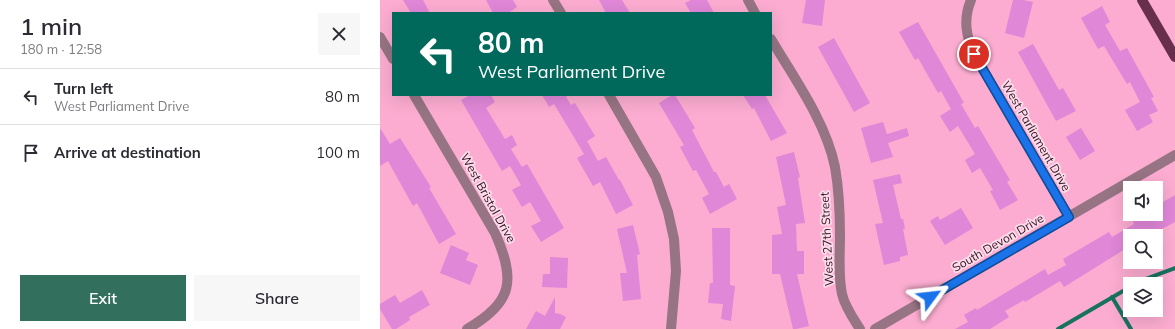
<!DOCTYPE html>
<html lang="en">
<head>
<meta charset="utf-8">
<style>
  body { margin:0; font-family:Mulish,sans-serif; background:#f7f7f7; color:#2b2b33; height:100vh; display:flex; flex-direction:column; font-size:15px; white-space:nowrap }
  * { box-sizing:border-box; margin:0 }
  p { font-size:13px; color:#7c7c81 }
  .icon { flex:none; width:22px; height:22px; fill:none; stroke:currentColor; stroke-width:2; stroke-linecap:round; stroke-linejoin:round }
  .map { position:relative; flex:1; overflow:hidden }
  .side { display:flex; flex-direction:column; background:#fff; width:380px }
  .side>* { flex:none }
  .top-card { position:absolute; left:12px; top:12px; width:380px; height:84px; border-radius:0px; box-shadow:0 4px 16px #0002; background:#00695c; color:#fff; overflow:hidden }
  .tools { position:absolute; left:743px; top:181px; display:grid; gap:8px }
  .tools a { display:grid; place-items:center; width:40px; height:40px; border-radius:0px; background:#fff; box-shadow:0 4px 16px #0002; font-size:20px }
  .pin { position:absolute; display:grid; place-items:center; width:34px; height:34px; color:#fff; margin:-17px; border:2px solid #fff; border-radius:50%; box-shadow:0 1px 4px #0007 }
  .me { position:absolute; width:44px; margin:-22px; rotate:60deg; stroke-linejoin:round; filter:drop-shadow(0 0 3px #0008) }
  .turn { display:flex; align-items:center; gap:14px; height:84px; padding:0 20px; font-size:18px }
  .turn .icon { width:52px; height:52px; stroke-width:2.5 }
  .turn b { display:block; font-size:28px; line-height:34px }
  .round { display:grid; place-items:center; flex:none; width:42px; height:42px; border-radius:0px; background:#f7f7f7 }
  .summary { display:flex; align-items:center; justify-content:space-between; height:68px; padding:0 20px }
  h1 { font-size:24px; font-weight:600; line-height:30px }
  .button { display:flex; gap:8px; margin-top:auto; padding:8px 20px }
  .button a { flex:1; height:46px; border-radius:0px; background:#32705d; color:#fff; font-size:16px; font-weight:600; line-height:46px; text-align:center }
  .button a+a { background:#f7f7f7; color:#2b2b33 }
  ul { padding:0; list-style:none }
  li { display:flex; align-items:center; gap:12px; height:56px; padding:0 20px; border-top:1px solid #e1e1e2 }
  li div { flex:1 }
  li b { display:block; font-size:15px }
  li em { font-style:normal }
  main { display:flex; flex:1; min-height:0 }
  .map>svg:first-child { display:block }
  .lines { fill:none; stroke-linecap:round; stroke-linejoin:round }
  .stream { stroke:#187260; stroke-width:4 }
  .building { fill:#e087d8 }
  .minor { stroke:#967483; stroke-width:10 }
  .major { stroke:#672f4b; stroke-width:10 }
  .route-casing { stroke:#114b97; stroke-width:10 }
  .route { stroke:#1a73e8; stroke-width:7 }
  .labels { text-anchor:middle; stroke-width:3.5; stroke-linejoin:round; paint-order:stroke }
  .street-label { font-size:12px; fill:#301321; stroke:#ffddec }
</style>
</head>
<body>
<main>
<section class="side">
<div class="summary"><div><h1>1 min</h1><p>180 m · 12:58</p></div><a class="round"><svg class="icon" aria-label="close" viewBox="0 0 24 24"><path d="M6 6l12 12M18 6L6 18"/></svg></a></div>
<ul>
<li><svg class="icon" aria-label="left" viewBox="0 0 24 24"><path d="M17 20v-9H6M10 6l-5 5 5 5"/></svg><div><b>Turn left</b><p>West Parliament Drive</p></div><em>80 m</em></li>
<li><svg class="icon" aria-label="arrive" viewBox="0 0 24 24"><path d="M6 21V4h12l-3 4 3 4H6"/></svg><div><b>Arrive at destination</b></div><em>100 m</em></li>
</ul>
<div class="button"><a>Exit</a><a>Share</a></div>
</section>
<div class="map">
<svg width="795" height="329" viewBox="0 0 795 329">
  <rect width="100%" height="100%" fill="#fbacd0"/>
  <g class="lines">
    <!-- stream -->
    <g class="stream">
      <path d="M754,284L760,281L795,268"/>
      <path d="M732,297L751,329"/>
      <path d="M678,329L750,287"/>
    </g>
  </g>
  <!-- building -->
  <g class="building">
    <path d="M23,0H43L50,13H31Z"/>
    <path d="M106,0H133L137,7L128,13H113Z"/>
    <path d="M219,0H242L250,13H226Z"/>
    <path d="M311,0H327L334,13H311L305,3Z"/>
    <path d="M426,0H445L442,26L422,23Z"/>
    <path d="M633,0H643L653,2L644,38L625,33Z"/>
    <path d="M722,6L730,22L725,25L740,51L747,48L774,97L771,98L778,111L769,115L773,122L757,131L745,110L760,102L750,82L747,84L724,46L718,49L701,18Z"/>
    <path d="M538,22L584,103L581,104L595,128L598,126L630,180L627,182L638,200L620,210L610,191L613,190L600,168L592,173L585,160L595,154L578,126L570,132L560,116L571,109L561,91L558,93L538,58L535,60L519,32Z"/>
    <path d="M454,38L490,103L474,112L438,47Z"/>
    <path d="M653,44L679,90L683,88L696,111L676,121L638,52Z"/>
    <path d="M90,95H111L115,102L106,108L125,139L132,135L137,145L131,149L142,167L147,164L184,228L161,242L151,226L161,221L150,202L142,207L132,190L141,185L130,166L122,171L81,100Z"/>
    <path d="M162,95H189L186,97L191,105L195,103L215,136L207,141L218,161L226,157L239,180H240L253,205L236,214L220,182L213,186L197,158L204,154L174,104L169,107Z"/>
    <path d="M292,95H295L315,128L312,130L334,172H336L344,187L349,184L357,199L330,214L322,198L329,194L316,170L313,171L300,147L304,145L279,103Z"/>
    <path d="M363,95H385L407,133L391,141L374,108L372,109Z"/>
    <path d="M503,122L507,134L527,128L529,136L508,143L513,157L491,163L481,128Z"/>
    <path d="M0,128L10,144L20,138L51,187L49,188L76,234L59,244L37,203L33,206L8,161L0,166Z"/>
    <path d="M701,128L715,151L700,160L686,137Z"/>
    <path d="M414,152L420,177L418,178L425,223L416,224L417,251H424V274H417L429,326L416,329H413L400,274H392V235L402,234L397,207L406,205L396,157Z"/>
    <path d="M520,174L522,183L513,185L521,219H523L525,229H523L528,255L520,257V261L504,265L495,224L503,223L493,180Z"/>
    <path d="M795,195V222L769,236H750V246L684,287L680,281L645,302L644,300L625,311L629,317L610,329H575L588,322L584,315L596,308L597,310L665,269L668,275L686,265L683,259L729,232L732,237L754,224L752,219L761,214H776V206Z"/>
    <path d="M581,208L593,228L565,245L550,221L558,216L560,220Z"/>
    <path d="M253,225L260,254L257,255L261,299L243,301L240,273H247L237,229Z"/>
    <path d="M332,228H350V285L355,286L351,321L341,319L343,304L328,303L330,283H333Z"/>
    <path d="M71,245L89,253L86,260L98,265L90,285L60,273Z"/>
    <path d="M170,257L188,258L187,288L162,287L163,274H170Z"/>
    <path d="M42,290L50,305L29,317L30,320L16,329H12L0,309V304L15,295L20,303Z"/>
    <path d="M175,297V313L180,314L186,317L180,329H146L156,311L165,316Z"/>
  </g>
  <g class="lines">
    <!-- minor -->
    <g class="minor">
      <path d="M173,0L181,13"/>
      <path d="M368,0L375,13"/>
      <path d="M591,0C583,19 586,36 594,54L689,217"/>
      <path d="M0,37L13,59"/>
      <path d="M391,39C414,78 446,122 455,167C459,190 460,213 460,236C460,255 458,275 462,294C465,307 473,318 480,329"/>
      <path d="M34,95L115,233C136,280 133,303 87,329"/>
      <path d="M229,95L276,177L288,212L294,239L296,271L291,329"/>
      <path d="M495,329L795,155"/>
    </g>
    <!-- major -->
    <path class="major" d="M762,0L795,57"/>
  </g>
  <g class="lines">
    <defs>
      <path id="route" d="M550,297L689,217L594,54"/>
    </defs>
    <!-- route casing -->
    <use href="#route" class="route-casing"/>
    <!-- route -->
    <use href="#route" class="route"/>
  </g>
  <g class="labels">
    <!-- street labels -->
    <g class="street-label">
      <text transform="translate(656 136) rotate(60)" y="4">West Parliament Drive</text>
      <text transform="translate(108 198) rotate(61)" y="4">West Bristol Drive</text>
      <text transform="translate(447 239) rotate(-93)" y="4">West 27th Street</text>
      <text transform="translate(618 243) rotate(-30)" y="4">South Devon Drive</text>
    </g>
  </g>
</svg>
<div class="tools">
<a><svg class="icon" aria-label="sound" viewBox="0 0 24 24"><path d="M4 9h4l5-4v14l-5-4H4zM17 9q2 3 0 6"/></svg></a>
<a><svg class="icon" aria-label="search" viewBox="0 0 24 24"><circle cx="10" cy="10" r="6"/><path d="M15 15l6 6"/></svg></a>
<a><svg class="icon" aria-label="layers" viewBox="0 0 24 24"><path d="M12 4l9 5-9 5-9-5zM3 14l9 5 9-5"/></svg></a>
</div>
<div class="pin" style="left:594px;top:54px;background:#d93025"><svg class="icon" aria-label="arrive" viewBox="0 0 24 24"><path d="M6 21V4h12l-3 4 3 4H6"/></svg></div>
<svg class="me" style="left:550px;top:297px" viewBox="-20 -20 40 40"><path d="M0-17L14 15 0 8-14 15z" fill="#1a73e8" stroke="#fff" stroke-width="4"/></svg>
<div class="top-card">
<div class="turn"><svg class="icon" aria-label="left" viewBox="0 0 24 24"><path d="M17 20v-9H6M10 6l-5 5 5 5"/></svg><div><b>80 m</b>West Parliament Drive</div></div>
</div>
</div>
</main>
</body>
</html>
